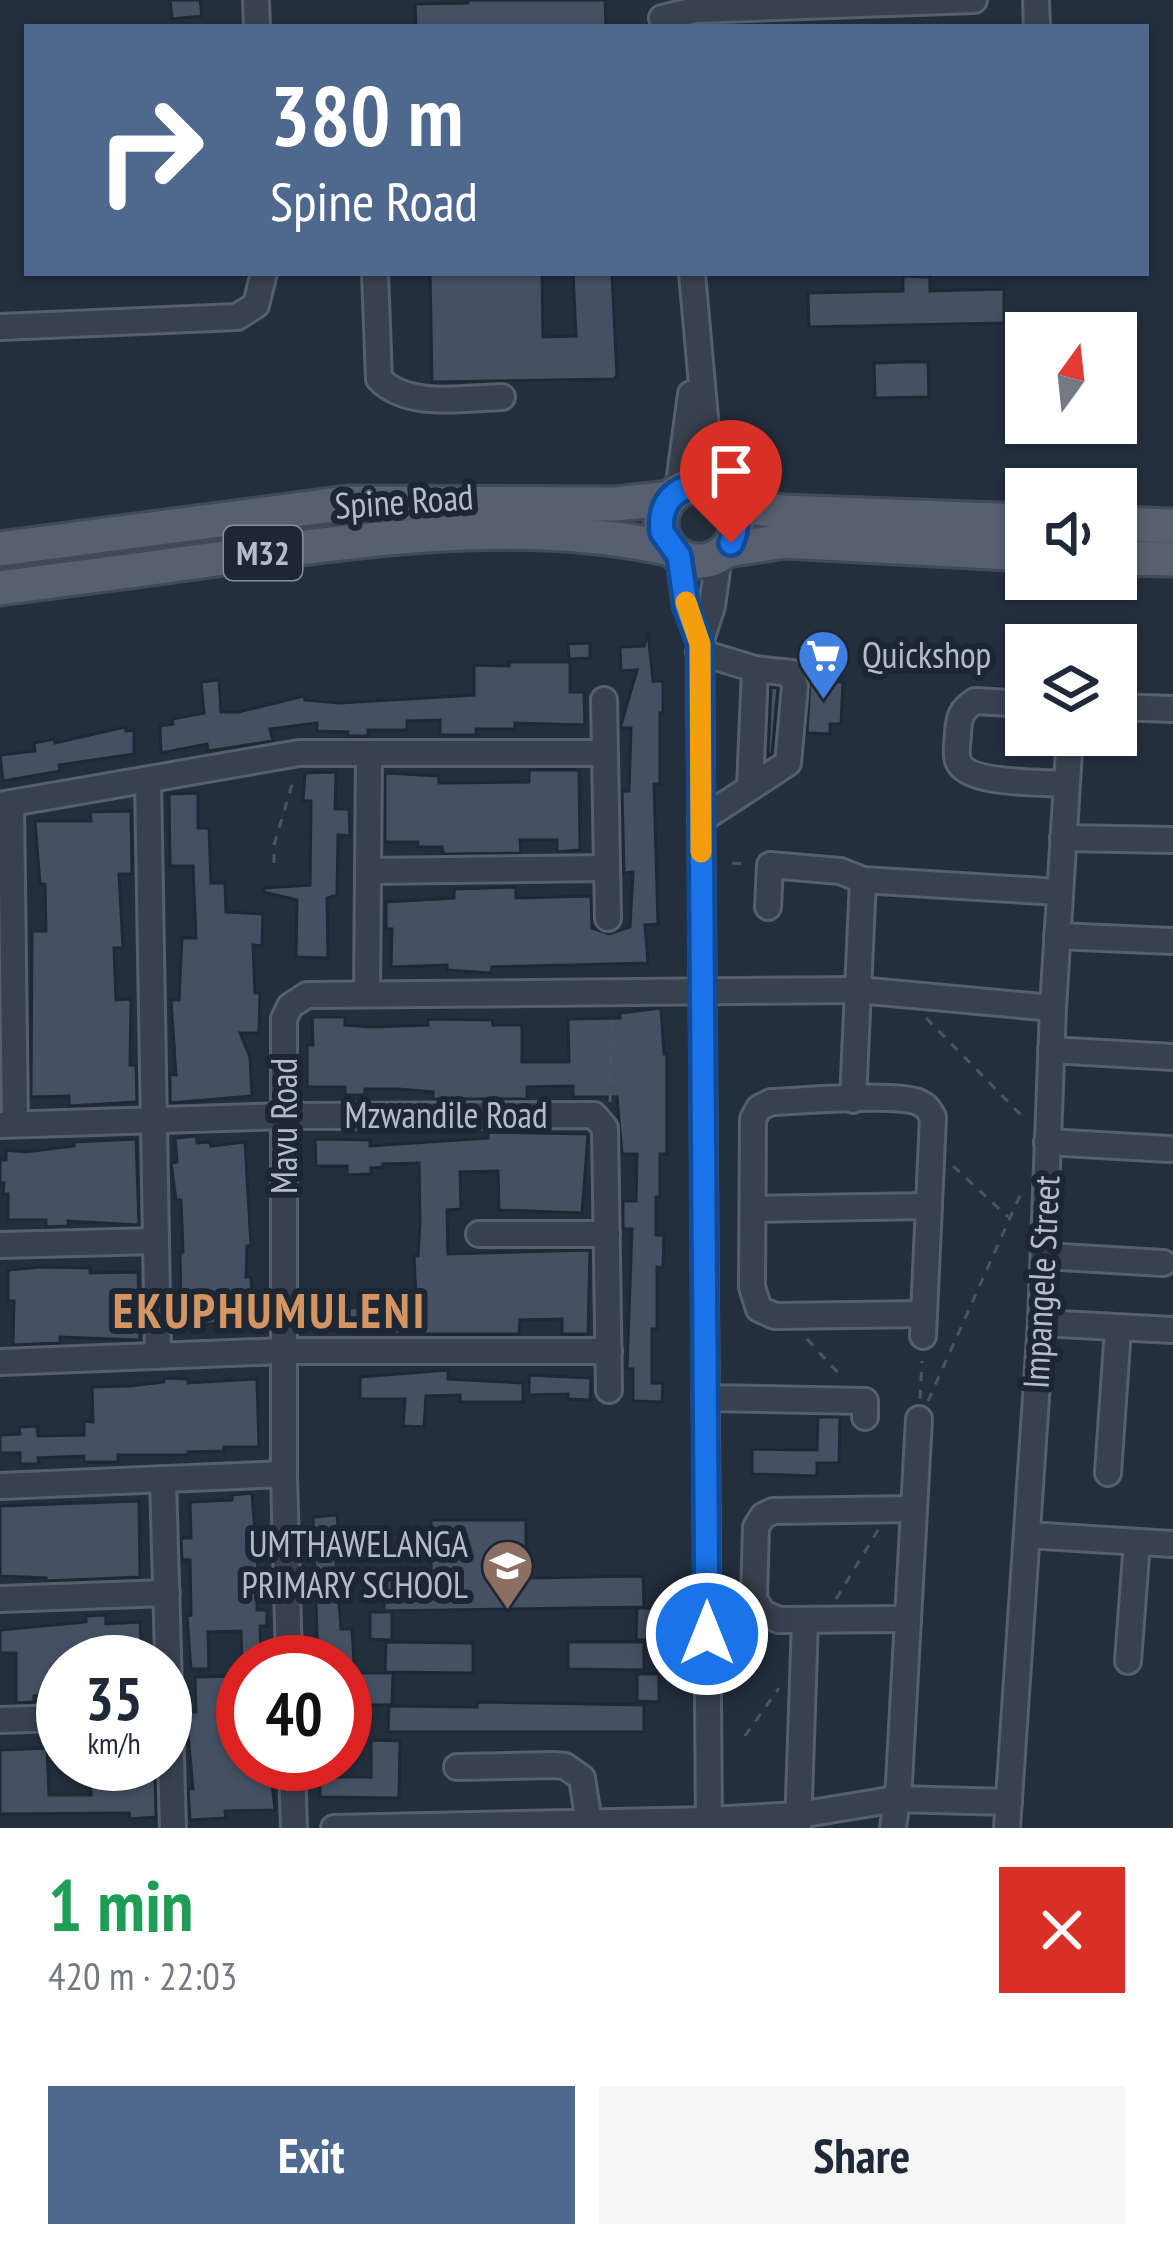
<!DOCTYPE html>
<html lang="en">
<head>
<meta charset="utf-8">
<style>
  body { margin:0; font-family:"PT Sans Narrow",sans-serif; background:#f6f6f7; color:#1f2937; height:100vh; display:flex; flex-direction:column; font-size:45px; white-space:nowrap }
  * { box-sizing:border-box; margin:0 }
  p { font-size:39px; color:#747a83 }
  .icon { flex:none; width:66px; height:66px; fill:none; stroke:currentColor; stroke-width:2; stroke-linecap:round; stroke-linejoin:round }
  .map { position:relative; height:1828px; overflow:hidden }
  .side { display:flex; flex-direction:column; background:#fff; flex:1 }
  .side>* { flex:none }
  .hud { position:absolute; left:24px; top:24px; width:1125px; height:252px; border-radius:0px; box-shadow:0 3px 9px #0004; background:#4f688e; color:#fff; overflow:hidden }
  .needle { width:78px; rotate:15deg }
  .buttons { position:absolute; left:1005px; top:312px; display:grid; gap:24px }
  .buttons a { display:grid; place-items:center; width:132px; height:132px; border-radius:0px; background:#fff; box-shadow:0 3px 9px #0004; font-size:60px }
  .speed { position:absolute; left:36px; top:1635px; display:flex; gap:24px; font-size:60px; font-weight:700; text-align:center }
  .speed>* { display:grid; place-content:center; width:156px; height:156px; border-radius:50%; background:#fff; box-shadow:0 3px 9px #0004; line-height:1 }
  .speed small { font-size:30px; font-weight:400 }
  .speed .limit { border:18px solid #d22; background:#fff; color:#111 }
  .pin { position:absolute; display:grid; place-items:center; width:102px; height:102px; color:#fff; margin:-123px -51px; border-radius:50% 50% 50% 0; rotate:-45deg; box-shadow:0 0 12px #0007 }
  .pin .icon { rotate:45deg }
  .me { position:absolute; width:132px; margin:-66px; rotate:0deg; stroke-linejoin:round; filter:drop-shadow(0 0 9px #0008) }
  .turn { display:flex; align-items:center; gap:42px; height:252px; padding:0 48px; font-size:54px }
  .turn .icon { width:156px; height:156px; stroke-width:2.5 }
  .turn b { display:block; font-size:84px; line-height:102px }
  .round { display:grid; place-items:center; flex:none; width:126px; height:126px; border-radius:0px; background:#f6f6f7 }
  .headline { display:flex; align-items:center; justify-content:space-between; height:204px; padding:0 48px }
  h1 { font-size:72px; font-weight:800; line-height:90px; color:#1e9e55 }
  .primary-button { display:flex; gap:24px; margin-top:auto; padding:24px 48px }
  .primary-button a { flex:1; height:138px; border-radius:0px; background:#4f688e; color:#fff; font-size:48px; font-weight:800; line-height:138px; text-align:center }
  .primary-button a+a { background:#f6f6f7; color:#1f2937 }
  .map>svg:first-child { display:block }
  .building { fill:#455162; stroke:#1f2835; stroke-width:3 }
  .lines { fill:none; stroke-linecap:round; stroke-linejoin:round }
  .minor-casing { stroke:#565f6c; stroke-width:30 }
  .major-casing { stroke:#414a57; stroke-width:39 }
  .path { stroke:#44595c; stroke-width:3; stroke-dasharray:9 9; stroke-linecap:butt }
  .minor { stroke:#38414e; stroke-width:24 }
  .major { stroke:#56606e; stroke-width:33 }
  .route-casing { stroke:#114b97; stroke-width:30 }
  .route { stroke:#1a73e8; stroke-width:21 }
  .slow { stroke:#f59e0b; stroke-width:21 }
  .labels { text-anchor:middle; stroke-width:12; stroke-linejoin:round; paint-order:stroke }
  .shield { fill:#1d2633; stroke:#878f9c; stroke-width:3 }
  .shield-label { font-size:33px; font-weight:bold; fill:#b4bcc9 }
  .street-label { font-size:36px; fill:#b4bcc9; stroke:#1d2633 }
  .poi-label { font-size:36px; fill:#b4bcc9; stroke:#1d2633; text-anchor:start }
  .district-label { font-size:48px; font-weight:bold; letter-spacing:3px; fill:#d59563; stroke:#1d2633 }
</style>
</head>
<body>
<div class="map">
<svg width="1173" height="1828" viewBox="0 0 1173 1828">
  <rect width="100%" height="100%" fill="#242f3e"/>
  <!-- building -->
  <g class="building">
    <path d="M170,0H200L202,16L172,19Z"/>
    <path d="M468,0H605L606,27H416L415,4L468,3Z"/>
    <path d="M430,273H542L543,337L576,336L573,273H612L617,376L614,379L432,382Z"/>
    <path d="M903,276L930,277V291L1004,289V323L809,327L808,293L903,291Z"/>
    <path d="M907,362H928L929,397L875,398L874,363Z"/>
    <path d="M648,632L653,681H663V713H660V784H654L658,924L645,925L648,963L492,967L491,973L447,970V965L391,967L392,929H386V902L454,898V889L516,887V898L591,896L592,928L609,934L630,927L633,872L624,873L622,791H629L631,728H621V725L637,670L621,671L620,647L644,646Z"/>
    <path d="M590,643V658L569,659L568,644Z"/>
    <path d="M509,662H570V692H584L585,725L515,723V729H476V735H440V720L407,721V730H368V736H348V732L317,731V723L270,729L273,741L208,751L207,744L161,753L160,726L173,724L172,719L204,713L201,682L219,680L221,712H238L304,696L305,700L340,703L474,695V665L509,666Z"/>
    <path d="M810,680L843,682L841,724H830V734L807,733Z"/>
    <path d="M771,687L778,688L772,754L768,756Z"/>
    <path d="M125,727L126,731L134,730V754L59,765L60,771L3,781L0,755L35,751L34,743L54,739L55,743Z"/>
    <path d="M529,770H579L580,850L557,852V840H520L521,853L443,854L442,847H418V842H385V773L439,776V783L529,782Z"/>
    <path d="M336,772L335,809H349L350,836L338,835L337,895L327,898L328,958L296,957L297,900L263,892L264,888L310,885L311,801H303L305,773Z"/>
    <path d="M198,793V828H209L211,883H225L226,912L263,914L262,946L253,945L255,993H260L259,1033H240L250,1057L252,1096L170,1103V1074L176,1075L171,1000H179L182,938H196L193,866H170L169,794Z"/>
    <path d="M131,811L132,874H119L123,948H114L116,1000L131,999L130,1065H136L137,1102L69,1106V1096L31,1097L32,931H46L45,884H40L35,821H91L90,812Z"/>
    <path d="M661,1008L664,1054H667V1154H660V1197H656V1235H664L663,1268L657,1267V1329H652V1383H663L662,1402L633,1401V1369H627L632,1229H623V1201H636L637,1154H622L617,1097H573V1086L527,1087V1099H433V1092L398,1089H365V1095H345V1087H307V1045H313L312,1017H345V1025L371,1027L428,1025V1019L492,1020L493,1025H522V1062H569L568,1019L620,1018V1013Z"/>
    <path d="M488,1132L588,1134L582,1213L499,1210L498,1171L460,1172L461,1209L447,1210L448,1254L590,1250L588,1334H562V1319L520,1320L519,1334H353V1330L314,1331V1309L382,1307V1297H416L414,1256H418L420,1224L419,1163L383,1164V1167L371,1168V1174L347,1175V1166H316L315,1139L370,1140V1146L488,1138Z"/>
    <path d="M197,1136V1143L210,1142L211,1146L245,1142L251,1246H247L246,1277H251L253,1321L177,1326L178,1308H181L180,1252H183L181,1200H176L171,1163L177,1162L175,1138Z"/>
    <path d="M136,1139L139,1225L68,1221L69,1226L46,1227V1220H8V1194H3L4,1183H0V1160H6V1150L25,1152L74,1146V1142Z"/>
    <path d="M42,1267L90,1268V1273L138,1272L140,1340L60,1337V1343L13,1345L14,1301H8V1270Z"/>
    <path d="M448,1370V1379L523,1383V1402H460V1395L426,1396L424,1427L403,1426L405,1399H360V1377Z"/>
    <path d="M529,1375L591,1378L590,1400L568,1399V1394L529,1395Z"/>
    <path d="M164,1378L188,1379V1383L257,1379L259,1447H224V1451L188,1452V1455H118V1462H84V1456L38,1458L39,1464H20V1453H0V1435L20,1434L19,1427L37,1426L38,1436L84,1435V1421L93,1422L92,1387L130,1386L164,1382Z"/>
    <path d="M818,1417H840L839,1463H817V1476L752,1474V1449L817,1450Z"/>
    <path d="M252,1493L255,1533H258L257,1610H267V1626H260L261,1662H242L241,1631L208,1632L209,1669H191L187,1616L191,1615L190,1560H182L181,1538H191L190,1502L232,1500V1495Z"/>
    <path d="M139,1501L140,1577L46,1581V1578L0,1576V1506Z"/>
    <path d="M337,1515L339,1536L334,1537L341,1629H352L354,1662H318L313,1517Z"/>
    <path d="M431,1520H526V1578L643,1576L644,1607L384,1611V1580H431Z"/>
    <path d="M637,1608H659L658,1640H636Z"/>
    <path d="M370,1612H392V1640L370,1639Z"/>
    <path d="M106,1615V1624L140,1622L142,1662H63V1696H34V1702L16,1703V1653H0V1630L86,1622V1616Z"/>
    <path d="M386,1642L473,1643V1673L385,1672Z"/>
    <path d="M568,1642H644V1670L568,1669Z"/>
    <path d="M345,1673H393L392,1705H345Z"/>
    <path d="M637,1674H659V1702L637,1701Z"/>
    <path d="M243,1676V1764H270L275,1810L225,1811L226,1818L190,1820L188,1789H193L186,1712H196L195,1677Z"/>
    <path d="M477,1702L644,1705V1732H388L389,1706L477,1707Z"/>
    <path d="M371,1740L400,1741L399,1798L320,1797V1777H371Z"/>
    <path d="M47,1748L49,1795H91L90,1764H147V1778H155L156,1817L130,1819L129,1813L0,1814V1750Z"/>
  </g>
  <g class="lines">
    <defs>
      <g id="minor">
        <path d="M256,0L257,27"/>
        <path d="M1036,0L1037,27"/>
        <path d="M662,18L695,10L974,0"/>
        <path d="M375,273L379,379C409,409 463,398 502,397"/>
        <path d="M692,273L707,440L721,492"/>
        <path d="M0,327L237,317L256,305L264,273"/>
        <path d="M678,491L691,394"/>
        <path d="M679,556L686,606L700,643L709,1828"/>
        <path d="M700,643L712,606L719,556"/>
        <path d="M699,652L755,669L791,673L795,686L788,763L701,820"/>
        <path d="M604,700L608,918"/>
        <path d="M1026,704L975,701C961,710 959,717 958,733C958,741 955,753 958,761C967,785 1042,782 1066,784"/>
        <path d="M1116,707L1173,709"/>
        <path d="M148,780L158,1355"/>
        <path d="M750,788L755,669"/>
        <path d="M11,803L15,1124"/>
        <path d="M0,805L299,753H604"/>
        <path d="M1063,838L1173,840"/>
        <path d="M368,871L606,868"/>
        <path d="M768,907L770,865L840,871L863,880L1059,892"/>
        <path d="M1057,936L1173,941"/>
        <path d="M367,994L369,753"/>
        <path d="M1051,1050L1173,1057"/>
        <path d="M853,1100L863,880"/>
        <path d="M0,1125L284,1116L594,1115L605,1128L609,1390"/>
        <path d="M1047,1142L1169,1149"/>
        <path d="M753,1209L929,1206"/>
        <path d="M479,1234H607"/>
        <path d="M0,1245L156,1241"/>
        <path d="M1044,1256L1163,1263"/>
        <path d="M1041,1323L1173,1330"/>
        <path d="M923,1336L933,1117C928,1109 928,1107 920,1103C899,1092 800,1101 771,1102L759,1108L753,1119L752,1287L759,1309L775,1316L924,1314"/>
        <path d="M0,1362L284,1351H609"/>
        <path d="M705,1398L865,1401V1417"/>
        <path d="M1108,1473L1118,1329"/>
        <path d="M163,1479L173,1828"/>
        <path d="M0,1486L284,1474"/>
        <path d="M1027,1535L1173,1544"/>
        <path d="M0,1599L167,1593"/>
        <path d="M908,1619L779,1620L763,1613L754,1599L756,1527L763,1516L773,1511L914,1509"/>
        <path d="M1128,1661L1137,1542"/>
        <path d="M289,1662L284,1474V1019L290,1006L307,995L858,990L1053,1008"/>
        <path d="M0,1720L63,1718"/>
        <path d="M292,1764L294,1828"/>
        <path d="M457,1767L553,1765L565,1766L582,1778L589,1822"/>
        <path d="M334,1828L709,1820L799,1815L896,1799L1009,1802"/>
        <path d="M798,1828L805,1620"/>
        <path d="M893,1828L899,1782L919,1419"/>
        <path d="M1007,1828L1041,1323L1053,1008L1070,735"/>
      </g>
      <g id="major">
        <circle cx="699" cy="523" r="38"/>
        <path d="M731,504L784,512L1026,521"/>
        <path d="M1116,524L1173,526"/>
        <path d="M0,549L347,503L616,504L670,498"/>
        <path d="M726,550L785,541L1026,554"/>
        <path d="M1116,558L1173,559"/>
        <path d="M0,588C84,577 169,566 253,554C391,536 535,518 671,549"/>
      </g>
    </defs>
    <!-- minor casing -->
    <use href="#minor" class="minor-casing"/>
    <!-- major casing -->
    <use href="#major" class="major-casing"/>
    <!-- path -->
    <g class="path">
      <path d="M274,863V845L294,778"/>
      <path d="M732,863L750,864"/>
      <path d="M926,1018L1025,1119"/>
      <path d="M610,1102L612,1016"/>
      <path d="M953,1166L1008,1217"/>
      <path d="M807,1339L841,1376"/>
      <path d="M920,1399L922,1361"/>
      <path d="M928,1401L1022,1191"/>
      <path d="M836,1599L878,1530"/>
      <path d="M745,1736L779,1688"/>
    </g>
    <!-- minor -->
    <use href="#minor" class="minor"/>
    <!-- major -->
    <use href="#major" class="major"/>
  </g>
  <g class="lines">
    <defs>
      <path id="route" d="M707,1634L700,644L686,606L679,556L662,532C654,463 759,476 731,543"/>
    </defs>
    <!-- route casing -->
    <use href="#route" class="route-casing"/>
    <!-- route -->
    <use href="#route" class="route"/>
    <!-- slow -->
    <path class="slow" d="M686,602L700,644L701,852"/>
  </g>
  <!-- icons -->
  <defs>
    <symbol id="supermarket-pin" viewBox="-11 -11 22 30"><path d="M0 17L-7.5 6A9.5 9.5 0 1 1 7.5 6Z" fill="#3f7fe0" stroke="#1d2633"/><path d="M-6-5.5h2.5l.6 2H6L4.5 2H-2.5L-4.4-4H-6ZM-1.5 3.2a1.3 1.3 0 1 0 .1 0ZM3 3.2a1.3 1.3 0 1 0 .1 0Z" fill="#fff"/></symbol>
    <symbol id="school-pin" viewBox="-11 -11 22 30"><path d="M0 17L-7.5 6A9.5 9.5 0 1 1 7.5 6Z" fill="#8d6e63" stroke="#1d2633"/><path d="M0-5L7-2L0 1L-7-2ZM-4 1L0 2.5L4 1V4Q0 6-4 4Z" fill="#fff"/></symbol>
  </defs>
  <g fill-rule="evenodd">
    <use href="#supermarket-pin" x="794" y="626" width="59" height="81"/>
    <use href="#school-pin" x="478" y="1536" width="59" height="81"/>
  </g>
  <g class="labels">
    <!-- shield labels -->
    <rect class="shield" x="224" y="526" width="78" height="54" rx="9"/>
    <g class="shield-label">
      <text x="263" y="565">M32</text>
    </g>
    <!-- street labels -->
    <g class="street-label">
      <text transform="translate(404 501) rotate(-4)" y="13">Spine Road</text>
      <text x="446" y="1128">Mzwandile Road</text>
      <text transform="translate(284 1126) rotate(-90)" y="13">Mavu Road</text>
      <text transform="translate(1041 1282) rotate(-87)" y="13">Impangele Street</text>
    </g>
    <!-- poi labels -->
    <g class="poi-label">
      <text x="862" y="668">Quickshop</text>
      <text x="468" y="1557" text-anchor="end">UMTHAWELANGA<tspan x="468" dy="41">PRIMARY SCHOOL</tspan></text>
    </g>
    <!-- district labels -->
    <g class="district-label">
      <text x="270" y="1328">EKUPHUMULENI</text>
    </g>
  </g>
</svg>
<div class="buttons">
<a><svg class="needle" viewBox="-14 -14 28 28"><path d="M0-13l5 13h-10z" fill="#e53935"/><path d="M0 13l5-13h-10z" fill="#747a83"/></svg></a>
<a><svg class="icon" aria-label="sound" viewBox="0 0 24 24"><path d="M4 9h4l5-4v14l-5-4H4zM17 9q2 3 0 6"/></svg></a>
<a><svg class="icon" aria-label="layers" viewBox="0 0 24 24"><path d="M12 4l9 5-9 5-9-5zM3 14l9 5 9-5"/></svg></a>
</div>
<div class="speed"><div>35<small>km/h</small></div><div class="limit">40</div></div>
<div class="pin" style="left:731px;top:543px;background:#d93025"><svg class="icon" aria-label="arrive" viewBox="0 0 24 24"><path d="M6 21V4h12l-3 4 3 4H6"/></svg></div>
<svg class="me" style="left:707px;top:1634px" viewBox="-20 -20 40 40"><circle r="17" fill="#1a73e8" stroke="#fff" stroke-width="3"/><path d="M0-11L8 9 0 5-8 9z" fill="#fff"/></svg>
<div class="hud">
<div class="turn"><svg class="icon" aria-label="right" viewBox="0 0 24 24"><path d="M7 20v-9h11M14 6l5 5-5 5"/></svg><div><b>380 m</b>Spine Road</div></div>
</div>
</div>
<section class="side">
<div class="headline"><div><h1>1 min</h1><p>420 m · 22:03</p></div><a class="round" style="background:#d93025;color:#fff"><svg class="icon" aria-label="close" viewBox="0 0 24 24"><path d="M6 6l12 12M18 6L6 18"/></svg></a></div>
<div class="primary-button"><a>Exit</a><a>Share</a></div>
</section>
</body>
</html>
